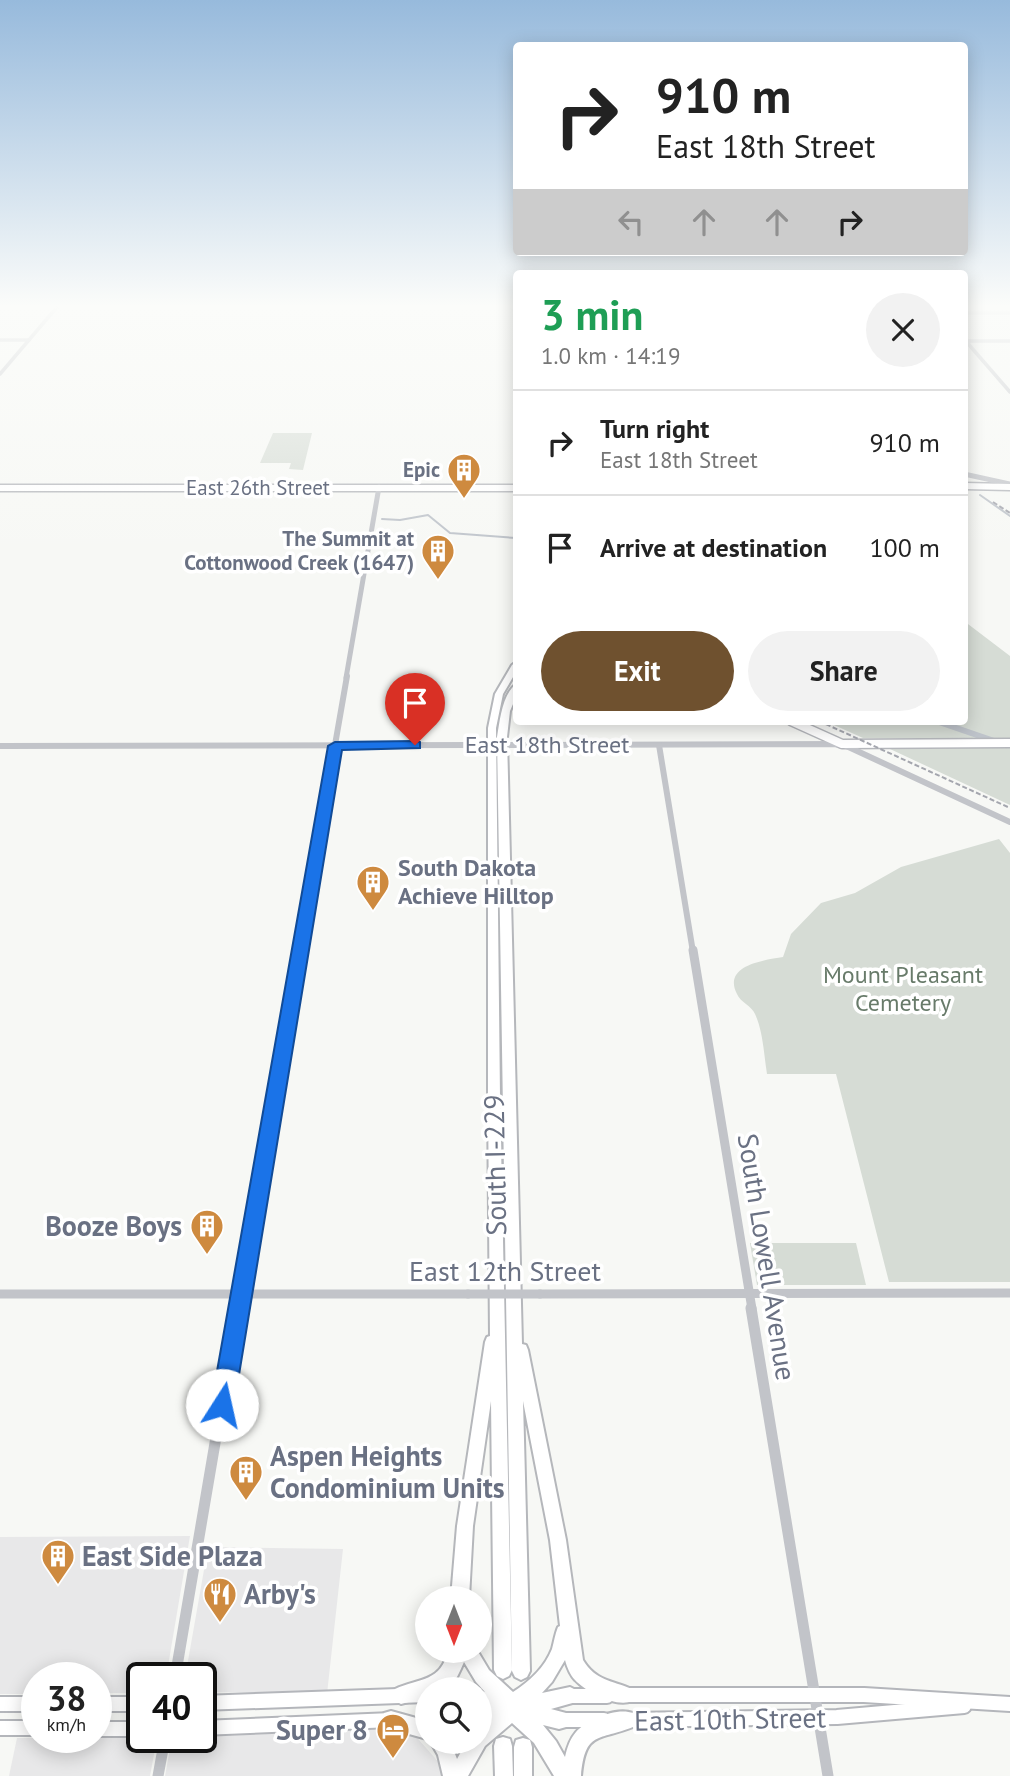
<!DOCTYPE html>
<html lang="en">
<head>
<meta charset="utf-8">
<style>
  body { margin:0; font-family:"PT Sans",sans-serif; background:#f2f2f2; color:#222; height:100vh; display:flex; flex-direction:column; font-size:26px; white-space:nowrap }
  * { box-sizing:border-box; margin:0 }
  p { font-size:23px; color:#767676 }
  .icon { flex:none; width:38px; height:38px; fill:none; stroke:currentColor; stroke-width:2; stroke-linecap:round; stroke-linejoin:round }
  .map { position:relative; flex:1; overflow:hidden }
  .side { position:absolute; left:513px; top:270px; width:455px; height:455px; display:flex; flex-direction:column; background:#fff; border-radius:7px; box-shadow:0 4px 18px #0003 }
  .side>* { flex:none }
  .banner { position:absolute; left:513px; top:42px; width:455px; height:214px; border-radius:7px; box-shadow:0 4px 18px #0003; background:#fff; color:#222; overflow:hidden }
  .needle { width:46px; rotate:180deg }
  .buttons { position:absolute; left:415px; top:1586px; display:grid; gap:14px }
  .buttons a { display:grid; place-items:center; width:77px; height:77px; border-radius:50%; background:#fff; box-shadow:0 4px 18px #0003; font-size:35px }
  .speed { position:absolute; left:21px; top:1662px; display:flex; gap:14px; font-size:35px; font-weight:700; text-align:center }
  .speed>* { display:grid; place-content:center; width:91px; height:91px; border-radius:50%; background:#fff; box-shadow:0 4px 18px #0003; line-height:1 }
  .speed small { font-size:18px; font-weight:400 }
  .speed .limit { border:4px solid #111; border-radius:10px; background:#fff; color:#111 }
  .pin { position:absolute; display:grid; place-items:center; width:60px; height:60px; color:#fff; margin:-72px -30px; border-radius:50% 50% 50% 0; rotate:-45deg; box-shadow:0 0 7px #0007 }
  .pin .icon { rotate:45deg }
  .me { position:absolute; width:77px; margin:-38px; rotate:10deg; stroke-linejoin:round; filter:drop-shadow(0 0 5px #0008) }
  .turn { display:flex; align-items:center; gap:24px; height:147px; padding:0 28px; font-size:32px }
  .turn .icon { width:91px; height:91px; stroke-width:2.5 }
  .turn b { display:block; font-size:49px; line-height:60px }
  .lanes { display:flex; align-items:center; height:66px; padding:0 28px; background:#0003; justify-content:center; gap:35px; direction:ltr }
  .lanes .off { opacity:.35 }
  .round { display:grid; place-items:center; flex:none; width:74px; height:74px; border-radius:37px; background:#f2f2f2 }
  .headline { display:flex; align-items:center; justify-content:space-between; height:119px; padding:0 28px }
  h1 { font-size:42px; font-weight:800; line-height:52px; color:#1e9e55 }
  .button { display:flex; gap:14px; margin-top:auto; padding:14px 28px }
  .button a { flex:1; height:80px; border-radius:42px; background:#6f512f; color:#fff; font-size:28px; font-weight:800; line-height:80px; text-align:center }
  .button a+a { background:#f2f2f2; color:#222 }
  ul { padding:0; list-style:none }
  li { display:flex; align-items:center; gap:21px; height:105px; padding:0 28px; border-top:2px solid #e0e0e0 }
  li div { flex:1 }
  li b { display:block; font-size:26px }
  li em { font-style:normal }
  .map>svg:first-child { display:block }
  .built { fill:#e8e8e9 }
  .green { fill:#d6dcd5 }
  .lines { fill:none; stroke-linecap:round; stroke-linejoin:round }
  .stream { stroke:#bec3ca; stroke-width:2 }
  .river { fill:#bec3ca; fill-rule:evenodd }
  .major-far3-casing { stroke:#b4b6bb; stroke-width:6 }
  .major-far2-casing { stroke:#b4b6bb; stroke-width:9 }
  .major-far1-casing { stroke:#b4b6bb; stroke-width:11 }
  .major-casing { stroke:#b4b6bb; stroke-width:18 }
  .highway-casing { stroke:#b5b7bb; stroke-width:4 }
  .minor-far4 { stroke:#c2c4c9; stroke-width:3.5 }
  .minor-far3 { stroke:#c2c4c9; stroke-width:5 }
  .minor-far2 { stroke:#c2c4c9; stroke-width:6 }
  .minor-far1 { stroke:#c2c4c9; stroke-width:9 }
  .minor { stroke:#c2c4c9; stroke-width:11 }
  .major-far3 { stroke:#fff; stroke-width:4.5 }
  .major-far2 { stroke:#fff; stroke-width:6 }
  .major-far1 { stroke:#fff; stroke-width:8 }
  .major { stroke:#fff; stroke-width:14 }
  .highway { fill:#fff; fill-rule:evenodd }
  .rail { stroke:#a4a6ae; stroke-width:2; stroke-dasharray:5 2.5; stroke-linecap:butt }
  .minor-bridge-far1 { stroke:#c2c4c9; stroke-width:6 }
  .minor-bridge { stroke:#c2c4c9; stroke-width:9 }
  .route { fill:#1a73e8; stroke:#114b97; stroke-width:2 }
  .labels { text-anchor:middle; stroke-width:7; stroke-linejoin:round; paint-order:stroke }
  .far-poi-label { font-size:21px; font-weight:bold; fill:#6a7183; stroke:#fff; text-anchor:end }
  .far-street-label { font-size:21px; fill:#6a7183; stroke:#fff }
  .street-label { font-size:24px; fill:#6a7183; stroke:#fff }
  .poi-label { font-size:24px; font-weight:bold; fill:#6a7183; stroke:#fff; text-anchor:start }
  .park-label { font-size:24px; fill:#687b6a; stroke:#fff }
  .near-street-label { font-size:28px; fill:#6a7183; stroke:#fff }
  .near-poi-label { font-size:28px; font-weight:bold; fill:#6a7183; stroke:#fff; text-anchor:start }
</style>
</head>
<body>
<div class="map">
<svg width="1010" height="1776" viewBox="0 0 1010 1776">
  <rect width="100%" height="100%" fill="#f7f8f5"/>
  <!-- built -->
  <g class="built">
    <path d="M190,1536L166,1678H142V1693H96V1678H37V1694H0V1537Z"/>
    <path d="M208,1547L343,1549L327,1694L201,1692V1678H185Z"/>
    <path d="M388,1729L412,1732L442,1766L444,1776H165L172,1738Z"/>
    <path d="M17,1738H157L150,1776H9Z"/>
  </g>
  <!-- green -->
  <g class="green">
    <path d="M273,433H312L303,470L289,469L291,463H260Z"/>
    <path d="M964,621L1010,656V738H863L825,721H964Z"/>
    <path d="M1010,747V805L890,749Z"/>
    <path d="M999,839L1010,853V1282H889L836,1074H767C764,1055 763,1031 755,1014C752,1006 740,1002 737,994C722,965 765,960 783,957L791,934L821,903L855,893L901,867Z"/>
    <path d="M750,1243H856L866,1285H757Z"/>
  </g>
  <g class="lines">
    <!-- stream -->
    <g class="stream">
      <path d="M980,495L1010,516"/>
      <path d="M382,519L400,520L428,515L450,533L516,538"/>
    </g>
    <!-- river -->
    <path class="river" d="M932,721H945L1003,741L1005,743L1003,745H997L933,723Z"/>
    <defs>
      <path id="major-far3" d="M513,307L516,308"/>
      <g id="major-far2">
        <path d="M964,486L1010,487"/>
        <path d="M0,488H516"/>
      </g>
      <path id="major-far1" d="M791,721L842,744L1010,743"/>
      <g id="major">
        <path d="M625,1695H864L1010,1704"/>
        <path d="M569,1696H607"/>
        <path d="M201,1703L427,1695"/>
        <path d="M0,1704H37"/>
        <path d="M96,1704H142"/>
        <path d="M558,1720H604"/>
        <path d="M625,1720L837,1717L964,1706"/>
        <path d="M0,1728H37"/>
        <path d="M201,1728L392,1720"/>
        <path d="M96,1729H142"/>
      </g>
      <g id="highway">
        <path d="M516,662V672L503,694L496,728L500,1097L512,1670L509,1676L503,1679L497,1676L494,1670L491,1401L473,1526L469,1598H451L457,1526L485,1342L487,1337L490,1336L488,1097V728L495,694L512,665Z"/>
        <path d="M516,684V697L510,711L507,737L522,1344L526,1345L528,1350L566,1540L583,1660C596,1681 611,1680 632,1689L635,1695L632,1701C617,1708 586,1692 575,1680C570,1675 567,1667 565,1660L552,1682L542,1693L570,1687L576,1690L579,1696L576,1702L551,1709L566,1713L568,1720L566,1727L559,1729L543,1725L556,1741L565,1757C567,1748 570,1739 576,1732C587,1719 617,1707 633,1713L635,1720L633,1727C599,1741 585,1730 581,1776H554L534,1743L512,1723L485,1746L468,1776H443L438,1755L430,1741H450L457,1759L467,1741H480V1726L482,1724H480V1690L485,1692L476,1682L464,1662C454,1685 452,1689 427,1689V1697L401,1704L395,1701L392,1695L395,1689C419,1678 442,1682 448,1650H477L489,1670L513,1692C529,1682 545,1667 552,1649C554,1642 555,1634 558,1627L560,1626L550,1540L523,1401L530,1671L527,1677L521,1680L515,1677L512,1671L497,737C500,720 502,695 516,684Z"/>
        <path d="M391,1711L427,1721V1739L384,1727L382,1720L384,1713Z"/>
        <path d="M503,1737L510,1739L512,1746L513,1776H495L494,1746L496,1739Z"/>
        <path d="M523,1738L530,1740L532,1747V1776H514V1747L516,1740Z"/>
      </g>
    </defs>
    <!-- major-far3 casing -->
    <use href="#major-far3" class="major-far3-casing"/>
    <!-- major-far2 casing -->
    <use href="#major-far2" class="major-far2-casing"/>
    <!-- major-far1 casing -->
    <use href="#major-far1" class="major-far1-casing"/>
    <!-- major casing -->
    <use href="#major" class="major-casing"/>
    <!-- highway casing -->
    <use href="#highway" class="highway-casing"/>
    <!-- minor-far4 -->
    <g class="minor-far4">
      <path d="M964,313H1010"/>
      <path d="M964,339L1010,392"/>
      <path d="M0,340H29"/>
      <path d="M965,341H1010"/>
      <path d="M0,374L57,307"/>
    </g>
    <!-- minor-far3 -->
    <g class="minor-far3">
      <path d="M964,474L1010,484"/>
      <path d="M346,678L379,487"/>
    </g>
    <!-- minor-far2 -->
    <g class="minor-far2">
      <path d="M519,745L842,744L1010,822"/>
      <path d="M659,745L693,952"/>
      <path d="M0,746L476,745"/>
      <path d="M299,952L347,676"/>
    </g>
    <!-- minor-far1 -->
    <g class="minor-far1">
      <path d="M693,950L752,1309"/>
      <path d="M0,1294H468"/>
      <path d="M540,1294L1010,1293"/>
      <path d="M238,1309L300,950"/>
    </g>
    <!-- minor -->
    <g class="minor">
      <path d="M751,1308L828,1776"/>
      <path d="M175,1678L238,1308"/>
      <path d="M158,1776L165,1738"/>
    </g>
    <!-- major-far3 -->
    <use href="#major-far3" class="major-far3"/>
    <!-- major-far2 -->
    <use href="#major-far2" class="major-far2"/>
    <!-- major-far1 -->
    <use href="#major-far1" class="major-far1"/>
    <!-- major -->
    <use href="#major" class="major"/>
    <!-- highway -->
    <use href="#highway" class="highway"/>
    <!-- rail -->
    <g class="rail">
      <path d="M993,502L1010,513"/>
      <path d="M819,721L1010,808"/>
    </g>
    <!-- minor-bridge-far1 -->
    <path class="minor-bridge-far1" d="M476,745H519"/>
    <!-- minor-bridge -->
    <path class="minor-bridge" d="M468,1294H540"/>
  </g>
  <!-- sky -->
  <linearGradient id="sky" x2="0" y2="1"><stop stop-color="#97badc"/><stop offset="0.55" stop-color="#fbfcfa"/><stop offset="1" stop-color="#fbfcfa" stop-opacity="0"/></linearGradient>
  <rect width="1010" height="556" fill="url(#sky)"/>
  <!-- route -->
  <path class="route" d="M415,741L420,742V748L342,750L234,1405L231,1413L222,1416L214,1413L211,1405L328,746L335,742Z"/>
  <!-- icons -->
  <defs>
    <symbol id="building-pin" viewBox="-11 -11 22 30"><path d="M0 17L-7.5 6A9.5 9.5 0 1 1 7.5 6Z" fill="#ce8a3f" stroke="#fff"/><path d="M-4-6H4V6H1V3H-1V6H-4ZM-2.5-4.3h1.7v1.8h-1.7ZM.8-4.3h1.7v1.8H.8ZM-2.5-1h1.7V.8h-1.7ZM.8-1h1.7V.8H.8Z" fill="#fff"/></symbol>
    <symbol id="restaurant-pin" viewBox="-11 -11 22 30"><path d="M0 17L-7.5 6A9.5 9.5 0 1 1 7.5 6Z" fill="#ce8a3f" stroke="#fff"/><path d="M-5-6h1v4h1v-4h1v4h1v-4h1v5L-1.5 .5V6h-2V.5L-5-1ZM5-6V6H3V1.5H1.5Q1.5-4 5-6Z" fill="#fff"/></symbol>
    <symbol id="hotel-pin" viewBox="-11 -11 22 30"><path d="M0 17L-7.5 6A9.5 9.5 0 1 1 7.5 6Z" fill="#ce8a3f" stroke="#fff"/><path d="M-6-4.5h1.5V1H6V5H4.5V3h-9V5H-6ZM-4 0a1.8 1.8 0 1 1 3.6 0ZM.5 0V-2.5h3Q6-2.5 6 0Z" fill="#fff"/></symbol>
  </defs>
  <g fill-rule="evenodd">
    <use href="#building-pin" x="445" y="451" width="38" height="52"/>
    <use href="#building-pin" x="419" y="532" width="38" height="52"/>
    <use href="#building-pin" x="354" y="863" width="38" height="52"/>
    <use href="#building-pin" x="188" y="1207" width="38" height="52"/>
    <use href="#building-pin" x="227" y="1453" width="38" height="52"/>
    <use href="#building-pin" x="39" y="1537" width="38" height="52"/>
    <use href="#restaurant-pin" x="201" y="1575" width="38" height="52"/>
    <use href="#hotel-pin" x="374" y="1711" width="38" height="52"/>
  </g>
  <g class="labels">
    <!-- far-poi labels -->
    <g class="far-poi-label">
      <text x="440" y="477">Epic</text>
      <text x="414" y="546">The Summit at<tspan x="414" dy="24">Cottonwood Creek (1647)</tspan></text>
    </g>
    <!-- far-street labels -->
    <g class="far-street-label">
      <text x="258" y="495">East 26th Street</text>
    </g>
    <!-- street labels -->
    <g class="street-label">
      <text x="547" y="753">East 18th Street</text>
    </g>
    <!-- poi labels -->
    <g class="poi-label">
      <text x="398" y="876">South Dakota<tspan x="398" dy="28">Achieve Hilltop</tspan></text>
    </g>
    <!-- park labels -->
    <g class="park-label">
      <text x="903" y="983">Mount Pleasant<tspan x="903" dy="28">Cemetery</tspan></text>
    </g>
    <!-- near-street labels -->
    <g class="near-street-label">
      <text transform="translate(495 1165) rotate(-91)" y="10">South I-229</text>
      <text transform="translate(767 1257) rotate(81)" y="10">South Lowell Avenue</text>
      <text x="505" y="1281">East 12th Street</text>
      <text transform="translate(730 1719) rotate(-1)" y="10">East 10th Street</text>
    </g>
    <!-- near-poi labels -->
    <g class="near-poi-label">
      <text x="182" y="1236" text-anchor="end">Booze Boys</text>
      <text x="270" y="1466">Aspen Heights<tspan x="270" dy="32">Condominium Units</tspan></text>
      <text x="82" y="1566">East Side Plaza</text>
      <text x="244" y="1604">Arby's</text>
      <text x="368" y="1740" text-anchor="end">Super 8</text>
    </g>
  </g>
</svg>
<div class="buttons">
<a><svg class="needle" viewBox="-14 -14 28 28"><path d="M0-13l5 13h-10z" fill="#e53935"/><path d="M0 13l5-13h-10z" fill="#767676"/></svg></a>
<a><svg class="icon" aria-label="search" viewBox="0 0 24 24"><circle cx="10" cy="10" r="6"/><path d="M15 15l6 6"/></svg></a>
</div>
<div class="speed"><div>38<small>km/h</small></div><div class="limit">40</div></div>
<div class="pin" style="left:415px;top:745px;background:#d93025"><svg class="icon" aria-label="arrive" viewBox="0 0 24 24"><path d="M6 21V4h12l-3 4 3 4H6"/></svg></div>
<svg class="me" style="left:222px;top:1405px" viewBox="-20 -20 40 40"><circle r="19" fill="#fff"/><path d="M0-13L10 11 0 6-10 11z" fill="#1a73e8"/></svg>
<div class="banner">
<div class="turn"><svg class="icon" aria-label="right" viewBox="0 0 24 24"><path d="M7 20v-9h11M14 6l5 5-5 5"/></svg><div><b>910 m</b>East 18th Street</div></div>
<div class="lanes"><svg class="icon off" aria-label="left" viewBox="0 0 24 24"><path d="M17 20v-9H6M10 6l-5 5 5 5"/></svg><svg class="icon off" aria-label="ahead" viewBox="0 0 24 24"><path d="M12 20V5M6 11l6-6 6 6"/></svg><svg class="icon off" aria-label="ahead" viewBox="0 0 24 24"><path d="M12 20V5M6 11l6-6 6 6"/></svg><svg class="icon" aria-label="right" viewBox="0 0 24 24"><path d="M7 20v-9h11M14 6l5 5-5 5"/></svg></div>
</div>
<section class="side">
<div class="headline"><div><h1>3 min</h1><p>1.0 km · 14:19</p></div><a class="round"><svg class="icon" aria-label="close" viewBox="0 0 24 24"><path d="M6 6l12 12M18 6L6 18"/></svg></a></div>
<ul>
<li><svg class="icon" aria-label="right" viewBox="0 0 24 24"><path d="M7 20v-9h11M14 6l5 5-5 5"/></svg><div><b>Turn right</b><p>East 18th Street</p></div><em>910 m</em></li>
<li><svg class="icon" aria-label="arrive" viewBox="0 0 24 24"><path d="M6 21V4h12l-3 4 3 4H6"/></svg><div><b>Arrive at destination</b></div><em>100 m</em></li>
</ul>
<div class="button"><a>Exit</a><a>Share</a></div>
</section>
</div>
</body>
</html>
